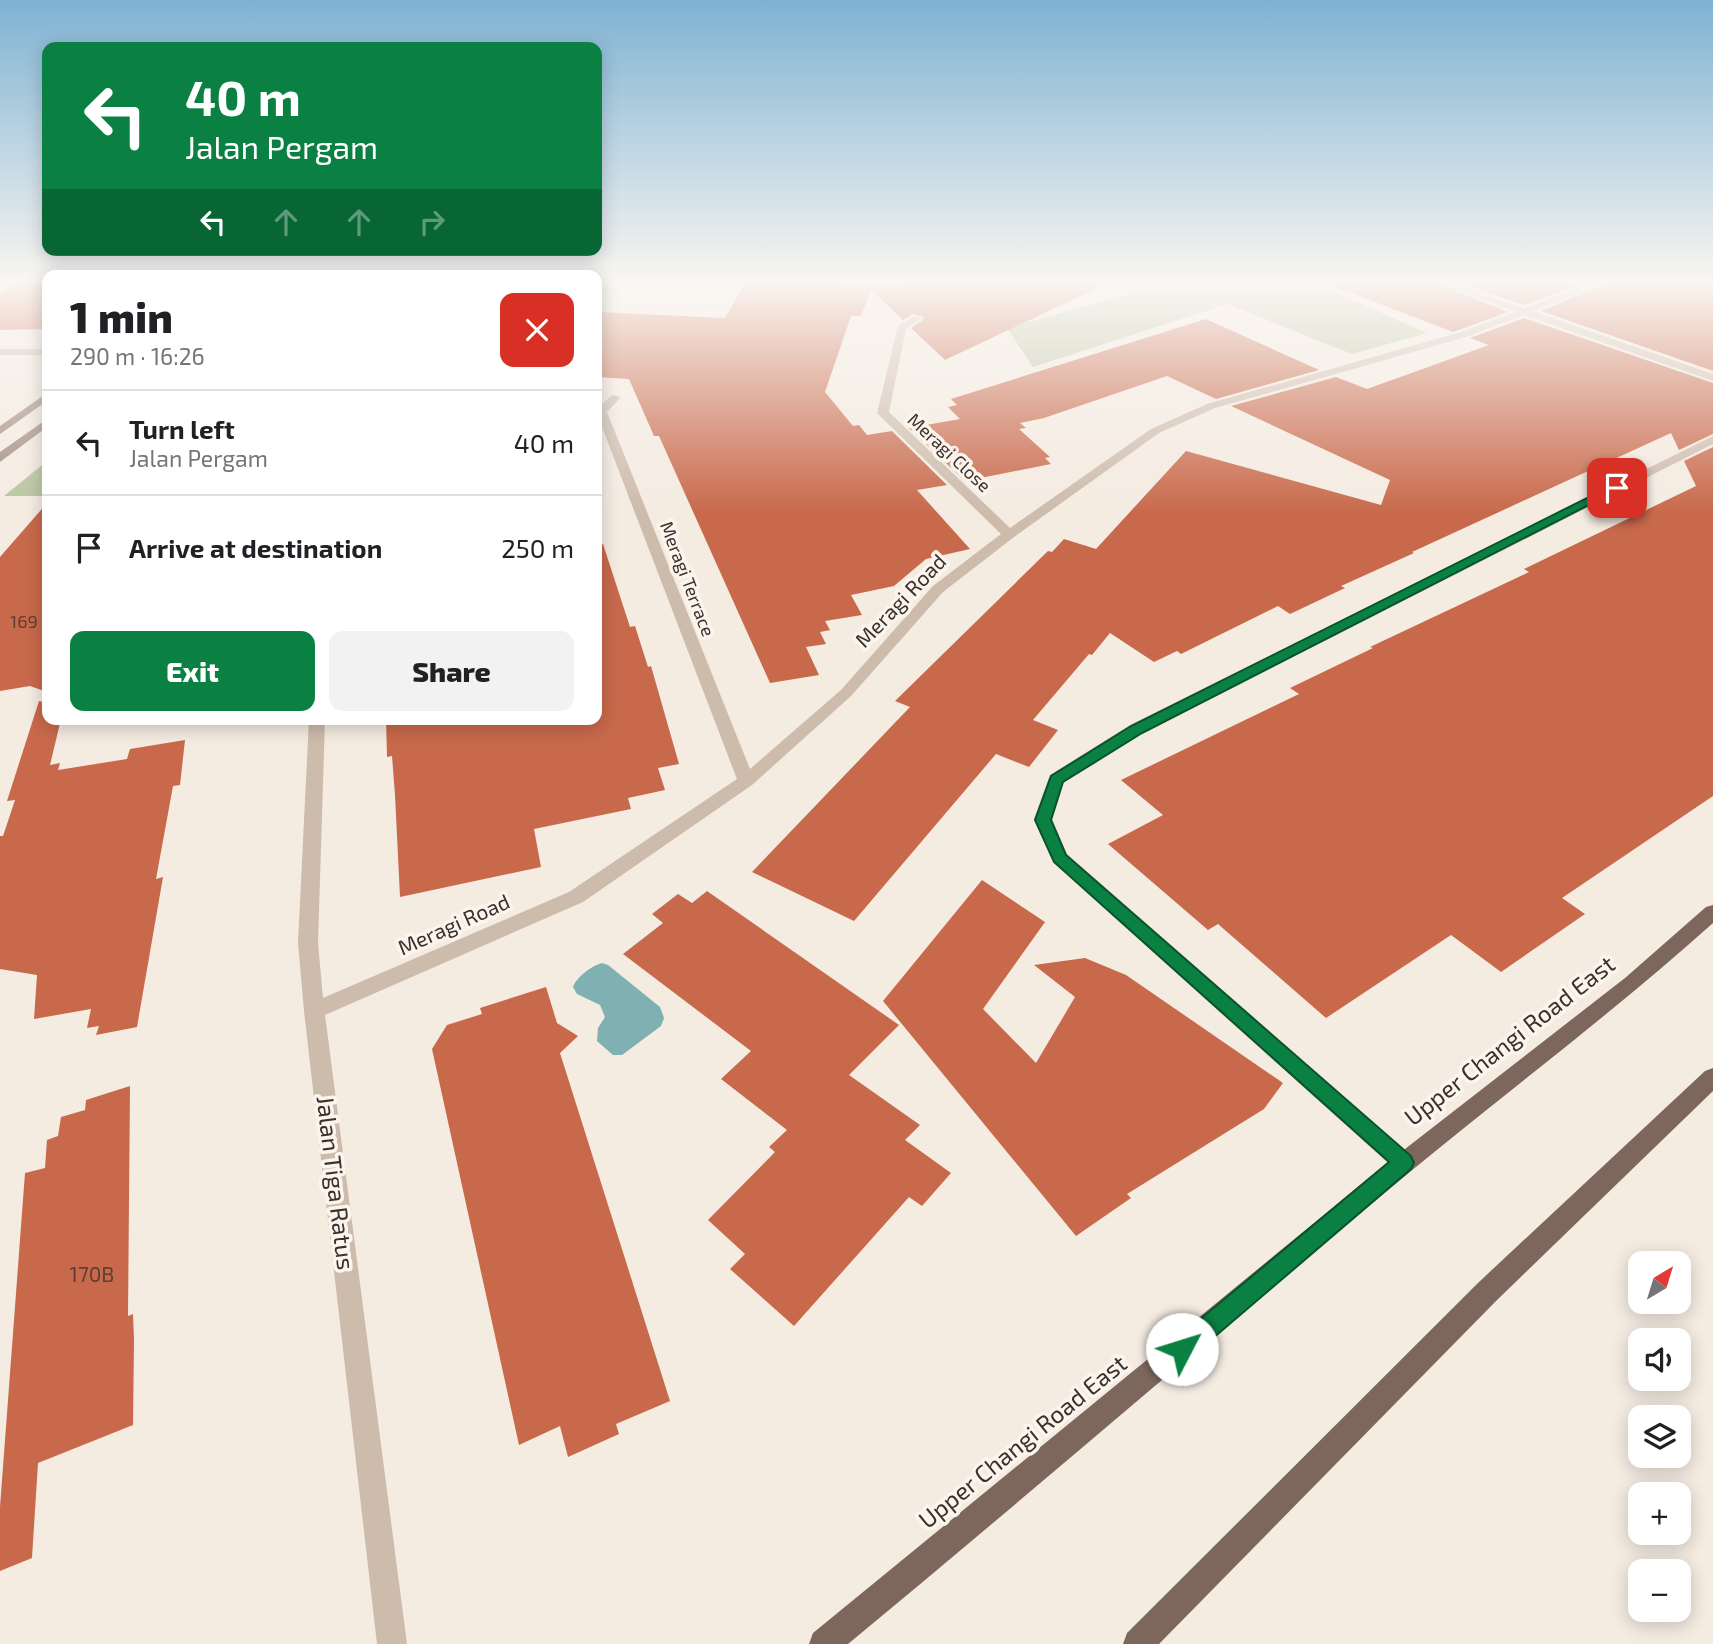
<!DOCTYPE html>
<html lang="en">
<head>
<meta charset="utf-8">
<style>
  body { margin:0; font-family:"Exo 2",sans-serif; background:#f2f2f2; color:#202124; height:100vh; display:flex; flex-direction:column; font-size:26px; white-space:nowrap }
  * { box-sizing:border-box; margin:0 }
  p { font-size:23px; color:#757577 }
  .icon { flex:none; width:38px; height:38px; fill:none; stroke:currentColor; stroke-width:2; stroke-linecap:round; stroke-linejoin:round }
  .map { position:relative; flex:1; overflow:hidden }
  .details { position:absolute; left:42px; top:270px; width:560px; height:455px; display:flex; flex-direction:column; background:#fff; border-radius:14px; box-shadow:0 4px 18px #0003 }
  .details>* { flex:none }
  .guide { position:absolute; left:42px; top:42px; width:560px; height:214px; border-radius:14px; box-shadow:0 4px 18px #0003; background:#0b8043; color:#fff; overflow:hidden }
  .needle { width:46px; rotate:38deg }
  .tools { position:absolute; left:1628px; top:1251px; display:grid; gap:14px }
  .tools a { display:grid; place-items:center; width:63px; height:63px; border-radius:14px; background:#fff; box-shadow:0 4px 18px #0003; font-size:35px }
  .pin { position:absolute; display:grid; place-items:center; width:60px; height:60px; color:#fff; margin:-30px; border-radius:14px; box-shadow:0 4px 10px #0006 }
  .me { position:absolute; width:77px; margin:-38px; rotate:50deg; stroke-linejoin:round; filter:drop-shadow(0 0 5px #0008) }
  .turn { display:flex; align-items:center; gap:24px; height:147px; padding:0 28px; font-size:32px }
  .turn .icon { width:91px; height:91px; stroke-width:2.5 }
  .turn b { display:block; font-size:49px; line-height:60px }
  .lanes { display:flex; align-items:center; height:66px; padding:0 28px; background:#0003; justify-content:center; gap:35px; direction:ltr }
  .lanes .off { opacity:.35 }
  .round { display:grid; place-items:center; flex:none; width:74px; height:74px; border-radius:14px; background:#f2f2f2 }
  .headline { display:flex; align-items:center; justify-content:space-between; height:119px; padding:0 28px }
  h1 { font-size:42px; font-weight:800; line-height:52px }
  .action { display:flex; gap:14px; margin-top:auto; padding:14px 28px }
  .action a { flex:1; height:80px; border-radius:14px; background:#0b8043; color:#fff; font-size:28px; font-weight:800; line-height:80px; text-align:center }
  .action a+a { background:#f2f2f2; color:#202124 }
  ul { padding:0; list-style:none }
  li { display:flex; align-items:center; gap:21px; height:105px; padding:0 28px; border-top:2px solid #e0e0e0 }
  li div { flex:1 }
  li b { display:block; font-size:26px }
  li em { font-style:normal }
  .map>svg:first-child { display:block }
  .green { fill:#b8c4a0 }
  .water { fill:#7fb0b2 }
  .building { fill:#c8694b }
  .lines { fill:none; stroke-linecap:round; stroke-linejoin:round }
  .minor { fill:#cdbbac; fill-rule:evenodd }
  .secondary { fill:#a18a7d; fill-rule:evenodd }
  .primary { fill:#7d675c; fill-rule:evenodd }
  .route { fill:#0b8043; stroke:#07532c; stroke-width:2 }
  .labels { text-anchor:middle; stroke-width:7; stroke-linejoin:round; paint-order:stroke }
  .far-street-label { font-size:18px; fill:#3b302b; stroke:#fbf5ee }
  .number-label { font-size:18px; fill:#5e3e33 }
  .street-label { font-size:21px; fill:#3b302b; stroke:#fbf5ee }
  .near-number-label { font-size:21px; fill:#5e3e33 }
  .near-street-label { font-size:24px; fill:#3b302b; stroke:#fbf5ee }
</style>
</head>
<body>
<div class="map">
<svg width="1713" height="1644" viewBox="0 0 1713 1644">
  <rect width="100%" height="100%" fill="#f4ebe1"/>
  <!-- green -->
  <g class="green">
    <path d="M1169,283H1313L1427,333L1352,354L1227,304L1033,367L1007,328Z"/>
    <path d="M47,461V496H4Z"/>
  </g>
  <!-- water -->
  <path class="water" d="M602,963L608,965L660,1007L664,1018L661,1026L622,1055H613L597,1041L598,1028L605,1017L600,1005L577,994L573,987C577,977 591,966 602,963Z"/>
  <!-- building -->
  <g class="building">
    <path d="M14,283H47V329L0,330V294Z"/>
    <path d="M745,283L903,285L904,283H1108L945,360L911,328L923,320L924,317L913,314L903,320L871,290L861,316H851L825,392L853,426L859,425L867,435L892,431L947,485L917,490L970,549L926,559L894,586L851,595L862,615L825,621L830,630L820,632L826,644L806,647L819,675L770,683L659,436H654L629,379L597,377V312L725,318Z"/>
    <path d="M1334,283H1436L1508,312L1453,332L1333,286Z"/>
    <path d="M1458,283H1585L1524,305Z"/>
    <path d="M1607,283H1713V371L1541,311Z"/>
    <path d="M1524,318L1713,383V434L1679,450L1671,433L1412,552L1414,553L1341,586L1345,588L1290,614L1278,606L1181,654L1177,651L1154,662L1110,633L1092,655L1089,654L1033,720L1058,730L1029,767L996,754L854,921L752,872L910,707L895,701L1048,551L1052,552L1064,539L1096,549L1186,451L1381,505L1390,480L1231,406L1336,377L1367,389L1489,345L1470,338Z"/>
    <path d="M1206,319L1319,370L1216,399L1167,376L1044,418L1020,423L1026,428L1019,429L1050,457L1045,458L1051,464L965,481L909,428L960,419L948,407L957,405L951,399Z"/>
    <path d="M1713,447V796L1562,898L1585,914L1501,972L1451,935L1326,1018L1218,924L1208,930L1108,844L1163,815L1121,780L1299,694L1290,688L1373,648L1370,647L1529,572L1524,569L1696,486L1684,461Z"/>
    <path d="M47,503V692L30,686L0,691V557Z"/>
    <path d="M603,544L630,627L635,626L648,667L651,666L679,764L658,768L665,790L628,798L631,809L534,829L541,867L400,897L395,795L392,756L387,757L386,719H597V546Z"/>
    <path d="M39,701L47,703V719H61L50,765L60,763L58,770L127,759L130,749L185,740L180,785L173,786L156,879L163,877L137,1027L96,1035L99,1026L87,1028L91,1009L34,1019L37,975L0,969V836H3L15,800L7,801Z"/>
    <path d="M982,880L1045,922L983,1009L1036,1063L1075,997L1034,965L1085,958L1126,975L1283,1083L1264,1109L1127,1194L1131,1198L1076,1236L883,1001Z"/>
    <path d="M707,891L899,1025L849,1075L920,1125L905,1140L951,1173L922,1206L909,1197L794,1326L730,1269L745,1254L708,1220L775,1152L769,1147L787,1130L721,1079L751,1051L623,954L663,923L652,914L678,894L692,903Z"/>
    <path d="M546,987L557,1023L578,1036L560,1053L670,1401L616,1424L619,1434L568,1457L560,1426L519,1445L432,1049L447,1025L482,1014L480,1008Z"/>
    <path d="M130,1086L128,1316L133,1314L134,1340L133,1425L38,1463L32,1558L0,1571V1507L25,1173L45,1168L47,1140L58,1136L61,1117L85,1110L86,1100Z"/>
  </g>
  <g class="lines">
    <!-- minor -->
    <g class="minor">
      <path d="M1439,283H1451L1524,308L1592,283H1604L1533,311L1713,374V381L1524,315L1466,337L1215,408L1159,433L1014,537L943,592L851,696L752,785L583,902L325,1015L407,1644H377L304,1011L298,943L309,719H325L318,943L323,998L569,892L737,779L597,414V409L612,395L621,397L607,412L750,769L841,690L933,586L1001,534L877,413L898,326L914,316L922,318L906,329L889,412L1010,528L1151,429L1207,404L1458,333L1515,312Z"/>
      <rect x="0" y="349" width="47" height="6"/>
      <path d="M1713,436V444L1142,733L1063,782L1052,819L1067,854L1412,1156L1415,1163L1412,1170L1404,1173L1396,1170L1054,863L1034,819L1050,775L1130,725Z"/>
    </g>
    <!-- secondary -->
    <g class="secondary">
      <path d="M47,393V401L0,434V426Z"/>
      <path d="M47,419V427L0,462V452Z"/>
    </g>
    <!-- primary -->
    <g class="primary">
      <path d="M1713,905V923C1616,1010 1512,1088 1411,1171C1222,1327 1037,1488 848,1644H809L813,1633L1396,1156L1625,978L1706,907Z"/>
      <path d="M1713,1068V1091L1497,1300L1159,1644H1123L1127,1633L1479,1282L1705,1071Z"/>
    </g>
  </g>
  <!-- sky -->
  <linearGradient id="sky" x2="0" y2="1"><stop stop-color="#7eb2d2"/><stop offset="0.55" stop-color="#faf6f2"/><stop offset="1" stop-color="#faf6f2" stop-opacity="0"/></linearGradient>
  <rect width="1713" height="513" fill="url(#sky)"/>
  <!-- route -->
  <path class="route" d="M1613,485L1622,488L1142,733L1063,782L1051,820L1066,855L1411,1156L1414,1163L1411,1169L1191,1357L1182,1361L1174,1357L1171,1349L1174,1341L1389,1162L1054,862L1035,820L1051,776L1131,726Z"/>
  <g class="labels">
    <!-- far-street labels -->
    <g class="far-street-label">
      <text transform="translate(949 453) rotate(43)" y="6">Meragi Close</text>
      <text transform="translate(687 579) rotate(69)" y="6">Meragi Terrace</text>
    </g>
    <!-- number labels -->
    <g class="number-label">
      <text x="24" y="628">169</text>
    </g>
    <!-- street labels -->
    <g class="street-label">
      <text transform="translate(901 601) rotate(-46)" y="7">Meragi Road</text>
      <text transform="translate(454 925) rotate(-24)" y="7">Meragi Road</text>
    </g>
    <!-- near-number labels -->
    <g class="near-number-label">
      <text x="92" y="1282">170B</text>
    </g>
    <!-- near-street labels -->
    <g class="near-street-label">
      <text transform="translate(1510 1041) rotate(-38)" y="8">Upper Changi Road East</text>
      <text transform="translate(335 1183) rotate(83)" y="8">Jalan Tiga Ratus</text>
      <text transform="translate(1023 1442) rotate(-39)" y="8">Upper Changi Road East</text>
    </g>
  </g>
</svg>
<div class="tools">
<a><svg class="needle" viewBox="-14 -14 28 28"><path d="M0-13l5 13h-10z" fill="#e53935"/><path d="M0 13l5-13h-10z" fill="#757577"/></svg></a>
<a><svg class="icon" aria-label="sound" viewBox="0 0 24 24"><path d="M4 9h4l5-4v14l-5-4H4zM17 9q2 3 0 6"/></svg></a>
<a><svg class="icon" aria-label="layers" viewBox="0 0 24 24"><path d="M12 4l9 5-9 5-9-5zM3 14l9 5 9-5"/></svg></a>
<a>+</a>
<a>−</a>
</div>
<div class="pin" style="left:1617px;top:488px;background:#d93025"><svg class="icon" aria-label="arrive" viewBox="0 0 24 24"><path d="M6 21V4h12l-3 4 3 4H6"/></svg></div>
<svg class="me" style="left:1182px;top:1349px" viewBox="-20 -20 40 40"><circle r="19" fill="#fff"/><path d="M0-13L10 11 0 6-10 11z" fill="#0b8043"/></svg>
<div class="guide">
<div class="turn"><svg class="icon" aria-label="left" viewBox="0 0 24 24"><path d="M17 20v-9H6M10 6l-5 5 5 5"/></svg><div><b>40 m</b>Jalan Pergam</div></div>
<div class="lanes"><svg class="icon" aria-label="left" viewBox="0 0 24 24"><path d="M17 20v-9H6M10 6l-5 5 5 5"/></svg><svg class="icon off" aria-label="ahead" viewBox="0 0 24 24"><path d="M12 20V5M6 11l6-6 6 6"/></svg><svg class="icon off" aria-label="ahead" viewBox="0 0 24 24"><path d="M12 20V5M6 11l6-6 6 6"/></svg><svg class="icon off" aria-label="right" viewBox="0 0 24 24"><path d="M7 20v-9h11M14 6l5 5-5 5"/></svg></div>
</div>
<section class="details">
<div class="headline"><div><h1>1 min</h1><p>290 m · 16:26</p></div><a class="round" style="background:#d93025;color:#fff"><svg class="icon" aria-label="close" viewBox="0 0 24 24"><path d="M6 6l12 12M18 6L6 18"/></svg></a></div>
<ul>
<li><svg class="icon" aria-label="left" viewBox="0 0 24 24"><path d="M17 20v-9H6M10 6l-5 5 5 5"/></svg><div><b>Turn left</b><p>Jalan Pergam</p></div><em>40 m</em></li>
<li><svg class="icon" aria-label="arrive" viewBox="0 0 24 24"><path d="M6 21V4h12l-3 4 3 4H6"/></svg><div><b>Arrive at destination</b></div><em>250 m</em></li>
</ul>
<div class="action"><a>Exit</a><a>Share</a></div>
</section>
</div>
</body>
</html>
